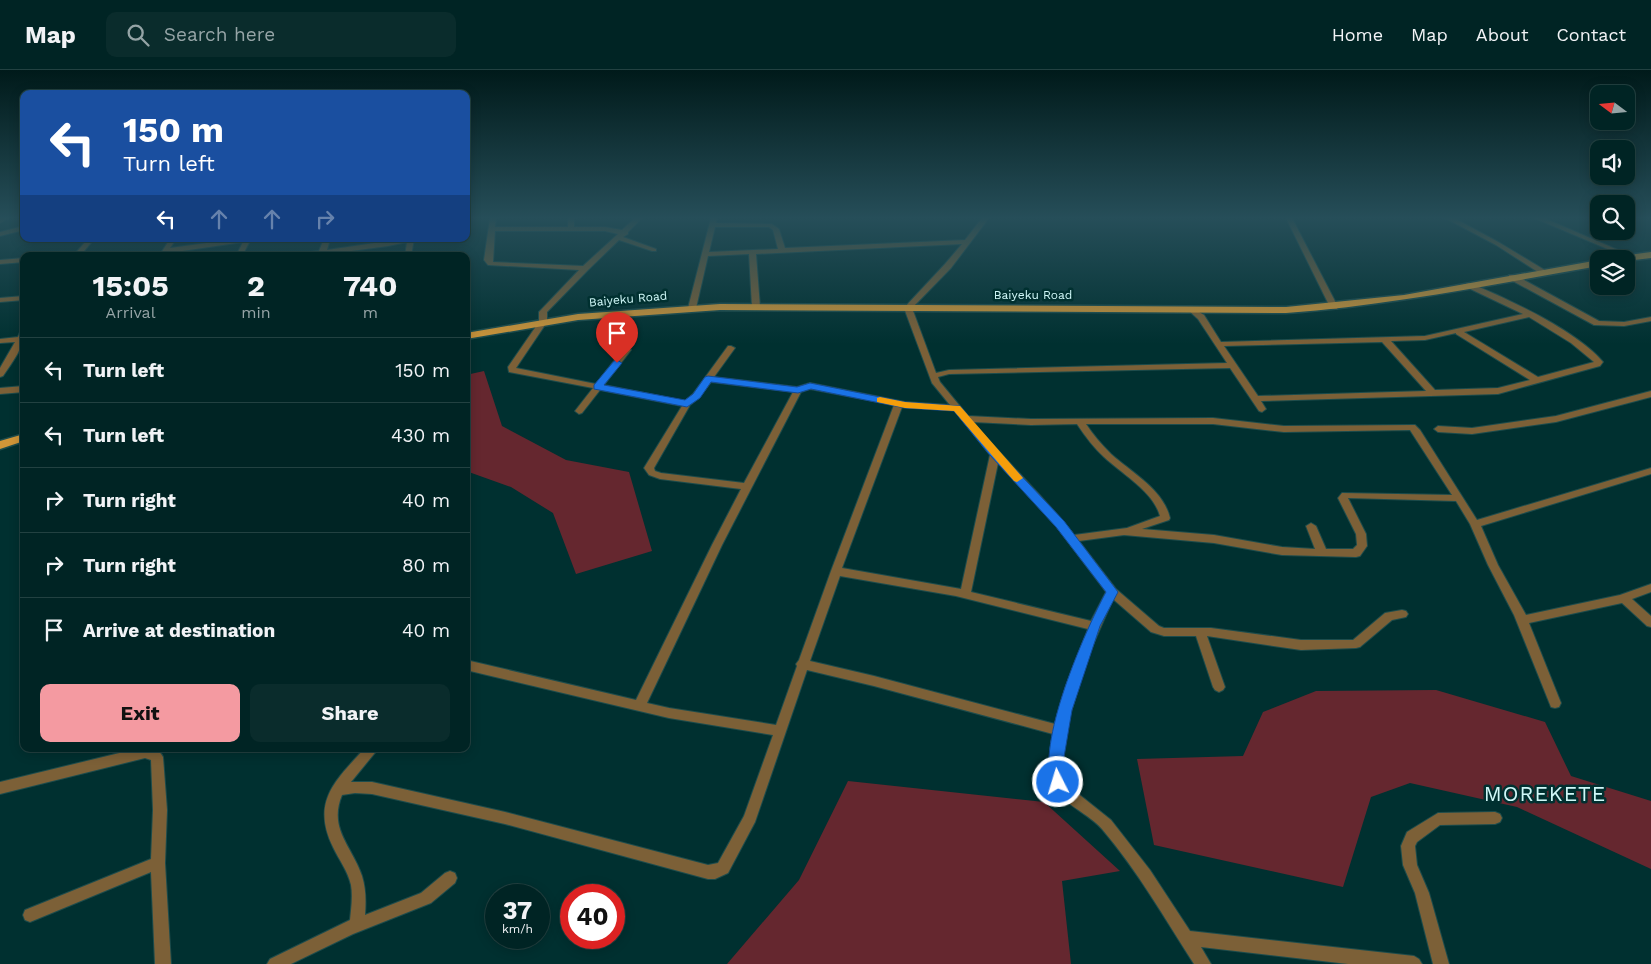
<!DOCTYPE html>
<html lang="en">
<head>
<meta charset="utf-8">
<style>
  body { margin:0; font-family:"Work Sans",sans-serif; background:#0a2c2c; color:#f1f3f6; height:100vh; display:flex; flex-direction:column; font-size:19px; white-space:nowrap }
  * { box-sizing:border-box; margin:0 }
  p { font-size:16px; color:#95a4a6 }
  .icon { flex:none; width:28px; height:28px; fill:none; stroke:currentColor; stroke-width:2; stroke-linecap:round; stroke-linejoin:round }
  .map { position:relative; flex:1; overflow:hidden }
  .details { position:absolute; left:20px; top:182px; width:450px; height:500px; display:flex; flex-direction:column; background:#002424; border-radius:10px; box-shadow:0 2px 12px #0003,0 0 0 1px #224141 }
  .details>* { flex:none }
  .hud { position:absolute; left:20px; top:20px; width:450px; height:152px; border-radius:10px; box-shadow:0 2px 12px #0003,0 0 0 1px #224141; background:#1a4fa0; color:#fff; overflow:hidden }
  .needle { width:32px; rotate:286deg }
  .controls { position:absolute; left:1590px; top:15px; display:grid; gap:10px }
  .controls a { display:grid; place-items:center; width:45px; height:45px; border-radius:10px; background:#002424; box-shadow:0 2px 12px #0003,0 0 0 1px #224141; font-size:25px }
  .speed { position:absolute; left:485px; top:814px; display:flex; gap:10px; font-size:25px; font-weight:700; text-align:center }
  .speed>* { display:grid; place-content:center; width:65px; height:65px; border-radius:50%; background:#002424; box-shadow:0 2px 12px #0003,0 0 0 1px #224141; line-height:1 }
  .speed small { font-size:12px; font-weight:400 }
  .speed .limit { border:8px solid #d22; background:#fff; color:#111 }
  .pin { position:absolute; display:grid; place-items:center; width:42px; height:42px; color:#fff; margin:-51px -21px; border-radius:50% 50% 50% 0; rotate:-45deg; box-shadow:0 0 5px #0007 }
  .pin .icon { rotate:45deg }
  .me { position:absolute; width:55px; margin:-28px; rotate:355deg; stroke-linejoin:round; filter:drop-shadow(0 0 4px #0008) }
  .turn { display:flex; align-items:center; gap:18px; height:105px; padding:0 20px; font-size:22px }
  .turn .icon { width:65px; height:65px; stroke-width:2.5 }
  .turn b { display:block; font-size:35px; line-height:42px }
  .lanes { display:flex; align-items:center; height:48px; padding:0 20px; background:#0003; justify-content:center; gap:25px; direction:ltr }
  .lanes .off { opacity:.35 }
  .eta { display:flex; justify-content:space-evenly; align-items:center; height:85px; text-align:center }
  .eta b { font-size:30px; font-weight:700; line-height:35px }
  .button { display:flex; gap:10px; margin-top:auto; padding:10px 20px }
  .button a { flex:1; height:58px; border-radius:10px; background:#f49aa1; color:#111; font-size:20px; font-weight:700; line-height:58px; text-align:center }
  .button a+a { background:#0a2c2c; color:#f1f3f6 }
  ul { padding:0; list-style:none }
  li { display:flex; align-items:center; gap:15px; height:65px; padding:0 20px; border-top:1px solid #224141 }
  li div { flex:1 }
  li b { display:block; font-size:19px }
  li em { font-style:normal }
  header { display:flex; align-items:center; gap:30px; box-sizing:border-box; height:70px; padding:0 25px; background:#002424; border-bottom:1px solid #224141 }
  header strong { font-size:24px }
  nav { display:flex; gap:28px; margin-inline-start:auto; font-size:18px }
  .search { width:350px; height:45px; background:#0a2c2c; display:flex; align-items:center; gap:12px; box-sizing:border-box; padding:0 18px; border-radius:10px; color:#95a4a6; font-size:19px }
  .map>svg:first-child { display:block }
  .green { fill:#65272f }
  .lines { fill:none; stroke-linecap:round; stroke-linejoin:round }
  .minor-casing { stroke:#1d4c4c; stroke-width:2 }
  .major-casing { stroke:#1d4c4c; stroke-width:3 }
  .minor { fill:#7c6037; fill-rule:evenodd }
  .major { fill:#d19638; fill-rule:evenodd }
  .route { fill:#1a73e8; stroke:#114b97 }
  .slow { fill:#f59e0b }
  .labels { text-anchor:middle; stroke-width:5; stroke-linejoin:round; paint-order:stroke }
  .far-street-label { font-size:12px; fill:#d0f8f8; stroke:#003030 }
  .near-quarter-label { font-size:21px; letter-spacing:1px; fill:#d0f8f8; stroke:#003030 }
</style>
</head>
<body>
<header>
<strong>Map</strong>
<div class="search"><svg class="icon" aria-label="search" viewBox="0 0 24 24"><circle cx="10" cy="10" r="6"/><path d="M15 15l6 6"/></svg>Search here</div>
<nav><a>Home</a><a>Map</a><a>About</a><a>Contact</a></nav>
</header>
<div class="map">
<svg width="1651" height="894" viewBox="0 0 1651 894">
  <rect width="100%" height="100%" fill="#003030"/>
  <!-- green -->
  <g class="green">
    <path d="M484,301L502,356L566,390L629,402L652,481L576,504L553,443L511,417L466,401V305Z"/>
    <path d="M1436,620L1545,652L1571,706L1651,731V799L1517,737L1410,713L1371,727L1343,817L1154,775L1137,689L1243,686L1263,642L1316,621Z"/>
    <path d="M848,711L1044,732L1120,801L1062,811L1071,894H727L799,810Z"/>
  </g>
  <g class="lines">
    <defs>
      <g id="minor">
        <path d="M0,148H9L0,153Z"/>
        <path d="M490,148H496L495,157H568V148H574V157H605L622,160L635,148H642L628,162V164L623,167L656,179V181H652L619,170L588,200L547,242V252L516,298L596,314L624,278H627L631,280L604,315L685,331L693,324L728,276H731L735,278L714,307L797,317L810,313L905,332L950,335L932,313L904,238L945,194L962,174L756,184L760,237L756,239L752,237L749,184L708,186L696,238L692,240L688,238L711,148H717L716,153L772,154L779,159L785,178L965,170L982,148H989L951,198L912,238L936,303L949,300L1227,293L1198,249L1187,239L1191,237L1204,245L1221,272L1425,266L1523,244L1462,215L1469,213C1507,228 1577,261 1603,292L1600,296L1498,324L1261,331L1266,339L1262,342L1259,341L1230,298L949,304L938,307L940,312L968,346L1031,349L1213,348L1284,356L1415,355L1420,360L1477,450L1651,398V404L1481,456L1498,495L1526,545L1620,525L1651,514V522L1632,529L1651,546V557L1647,556L1622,533L1529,553L1561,633L1559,637L1555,638L1551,637L1514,545L1488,495L1470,454L1456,431L1348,428L1366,464L1367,476L1360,486L1356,487L1282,485L1214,473L1124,465L1079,471L1116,519L1159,556L1164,558H1211L1301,570H1353L1385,543L1402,540L1406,541L1408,544L1406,547L1392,550L1360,577L1356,578L1301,580L1207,566L1225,617L1223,620L1219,622L1215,620L1213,617L1196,566H1164L1151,562L1113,529L1088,586L1070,645L1064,672L1062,695L1064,711L1071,718L1111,750L1150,800L1190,861L1414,886L1419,889L1422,894H1348L1201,877L1211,894H1194C1165,849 1137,800 1102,759C1088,743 1064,735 1054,717C1046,702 1050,680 1053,664L874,616L807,600L755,752L728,803L715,809H708L505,754L372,724L355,723L342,725C328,759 352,776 362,806C366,819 366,831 365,845L421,823L445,803L450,801L455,803L457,808L455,813L431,833L353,864L291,894H267L270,889L350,850C351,839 353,827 351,815C348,801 339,790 333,777C311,732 335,711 364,679H378L351,712H372L505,742L708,795L718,793L744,746L773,665L669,648L466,600V590L636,630L712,475L741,419L660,409L649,405L644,398L682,336L600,320L582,343L579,344L575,341L593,318L509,302L508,297L539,252V242L579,200L488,195L484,190ZM715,157H769L773,160L778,179L709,182ZM495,161H605L618,164L583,196L493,192ZM1529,247L1571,273L1594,292L1538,307L1464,262ZM1456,263V264L1530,310L1498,318L1435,320L1391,271L1425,270ZM1382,272L1426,321L1258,326L1224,276ZM711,312L793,322L744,413L661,403L655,401L654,398L690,335L699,328ZM810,319L894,335L831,501L799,590L796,594L797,596L776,655L669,638L647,633L722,475L801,322ZM902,337L954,340L990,385L961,519L842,498ZM973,352L1031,355L1077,354C1085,366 1094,378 1104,387C1122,404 1153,421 1160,446L1127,458L1074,465C1043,425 1005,391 973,352ZM1086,354H1213L1284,362L1410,360L1452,425L1342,423L1338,428L1356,464L1357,475L1353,479H1326L1316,456L1311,453L1306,456L1315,479L1282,477L1214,465L1142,459L1169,450L1170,448C1163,419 1132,403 1111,384C1102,375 1093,365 1086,354ZM998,393L1056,456L1106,522L1091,551L971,522ZM840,506L956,526L1088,559L1066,616L1055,654L874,606L810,591Z"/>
        <path d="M1286,148H1292L1338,237L1337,239H1331L1330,237Z"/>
        <path d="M1445,148H1454L1500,173L1548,202L1541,204L1496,175Z"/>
        <path d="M1534,148H1544L1634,187L1629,188Z"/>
        <path d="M24,156V160L0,166V162Z"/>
        <path d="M88,169H94L80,186H73Z"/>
        <path d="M170,169H176L170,178L236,169H251L242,186H236L243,172L162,184L161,183Z"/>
        <path d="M324,169H330L327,180L402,169H414L411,186H405L407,172L388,176L322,185L291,186L294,184L319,181Z"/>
        <path d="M24,188V192L0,194V190Z"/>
        <path d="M1509,205H1515L1599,251L1624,252L1651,247V251L1624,256L1594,255L1509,209Z"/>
        <path d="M24,226V230L0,232V228Z"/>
        <path d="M21,260H24C24,278 13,291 3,306L0,307V298L15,272L0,273V269L18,267Z"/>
        <path d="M24,316V322L0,324V318Z"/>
        <path d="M1651,321V327L1556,352L1472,364L1438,362L1434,359L1438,356L1472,358L1556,346Z"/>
        <path d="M136,679C146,679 158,676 163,687L167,740L165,793L171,894H155L151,802L30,852L25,850L23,845L25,840L151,789L153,740L151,690L145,688L0,724V712Z"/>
        <path d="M1495,742L1500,744L1502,748L1500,752L1495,754L1440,755L1417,772L1415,776L1417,795L1429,823L1449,894H1433L1415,823L1403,795L1401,776L1407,762L1438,743Z"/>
      </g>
      <g id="major">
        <path d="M1651,182V188L1626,191V189H1617L1621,186Z"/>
        <path d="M1599,190V196C1495,214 1392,235 1286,243L720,240L578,250L466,269V263L578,244L720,234L1286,237L1404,225Z"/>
        <path d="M24,364V371L0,379V371Z"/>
      </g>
    </defs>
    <!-- minor casing -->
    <use href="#minor" class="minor-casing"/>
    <!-- major casing -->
    <use href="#major" class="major-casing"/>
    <!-- minor -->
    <use href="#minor" class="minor"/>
    <!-- major -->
    <use href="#major" class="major"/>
  </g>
  <!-- sky -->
  <linearGradient id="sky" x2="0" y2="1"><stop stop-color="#001a1a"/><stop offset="0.54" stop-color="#264e59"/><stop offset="1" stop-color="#264e59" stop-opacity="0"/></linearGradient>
  <rect width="1651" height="274" fill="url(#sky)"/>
  <!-- route -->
  <path class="route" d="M617,290L622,293L604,315L685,330L693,324L705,307L708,306L797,317L810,313L905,332L960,336L996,379L1064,451L1118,522L1100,556L1072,640L1063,693L1066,712L1064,717L1058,719L1053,717C1034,676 1085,561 1106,522L1056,457L989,384L954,341L905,338L811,319L798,323L711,312L700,328L687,337L594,319V315L614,291Z"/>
  <!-- slow -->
  <path class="slow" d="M880,327L905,332L960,336L1023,408L1017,412L1014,411L954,341L905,338L877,332V328Z"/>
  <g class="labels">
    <!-- far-street labels -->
    <g class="far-street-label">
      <text x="1033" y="229">Baiyeku Road</text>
      <text transform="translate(628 229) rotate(-5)" y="4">Baiyeku Road</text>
    </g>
    <!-- near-quarter labels -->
    <g class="near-quarter-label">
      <text x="1545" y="731">MOREKETE</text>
    </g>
  </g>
</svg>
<div class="controls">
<a><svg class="needle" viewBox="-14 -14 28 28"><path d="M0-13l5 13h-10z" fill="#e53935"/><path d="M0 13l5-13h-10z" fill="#95a4a6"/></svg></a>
<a><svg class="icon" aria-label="sound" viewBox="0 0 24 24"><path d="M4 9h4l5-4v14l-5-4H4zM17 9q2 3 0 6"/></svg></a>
<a><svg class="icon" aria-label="search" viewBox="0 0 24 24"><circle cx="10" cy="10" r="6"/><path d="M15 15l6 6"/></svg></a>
<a><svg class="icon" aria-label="layers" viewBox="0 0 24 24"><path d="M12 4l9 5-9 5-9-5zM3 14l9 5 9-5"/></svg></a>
</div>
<div class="speed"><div>37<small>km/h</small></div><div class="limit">40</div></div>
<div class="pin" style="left:617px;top:293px;background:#d93025"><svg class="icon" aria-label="arrive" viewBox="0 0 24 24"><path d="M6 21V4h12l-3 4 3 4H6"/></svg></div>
<svg class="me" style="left:1058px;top:712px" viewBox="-20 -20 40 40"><circle r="17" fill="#1a73e8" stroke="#fff" stroke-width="3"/><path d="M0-11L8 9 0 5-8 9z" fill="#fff"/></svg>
<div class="hud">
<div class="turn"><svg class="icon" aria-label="left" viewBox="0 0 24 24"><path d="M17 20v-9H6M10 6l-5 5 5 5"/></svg><div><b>150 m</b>Turn left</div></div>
<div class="lanes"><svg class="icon" aria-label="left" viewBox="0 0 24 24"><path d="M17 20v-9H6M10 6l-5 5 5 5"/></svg><svg class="icon off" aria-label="ahead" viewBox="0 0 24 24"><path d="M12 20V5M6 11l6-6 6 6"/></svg><svg class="icon off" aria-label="ahead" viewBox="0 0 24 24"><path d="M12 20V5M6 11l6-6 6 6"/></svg><svg class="icon off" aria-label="right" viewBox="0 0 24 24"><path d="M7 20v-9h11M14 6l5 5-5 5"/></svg></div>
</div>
<section class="details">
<div class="eta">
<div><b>15:05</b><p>Arrival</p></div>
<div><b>2</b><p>min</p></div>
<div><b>740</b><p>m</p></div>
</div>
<ul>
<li><svg class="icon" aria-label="left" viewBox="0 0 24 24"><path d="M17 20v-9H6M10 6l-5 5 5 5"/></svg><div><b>Turn left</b></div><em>150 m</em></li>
<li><svg class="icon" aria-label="left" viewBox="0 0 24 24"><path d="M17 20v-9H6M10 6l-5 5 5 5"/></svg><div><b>Turn left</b></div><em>430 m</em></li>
<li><svg class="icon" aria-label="right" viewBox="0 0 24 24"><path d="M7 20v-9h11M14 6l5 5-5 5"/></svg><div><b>Turn right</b></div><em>40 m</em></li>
<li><svg class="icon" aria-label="right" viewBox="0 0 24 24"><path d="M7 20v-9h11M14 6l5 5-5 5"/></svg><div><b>Turn right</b></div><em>80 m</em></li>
<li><svg class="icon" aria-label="arrive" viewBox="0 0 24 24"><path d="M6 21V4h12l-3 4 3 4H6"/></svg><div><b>Arrive at destination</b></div><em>40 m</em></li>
</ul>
<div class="button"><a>Exit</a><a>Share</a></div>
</section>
</div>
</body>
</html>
